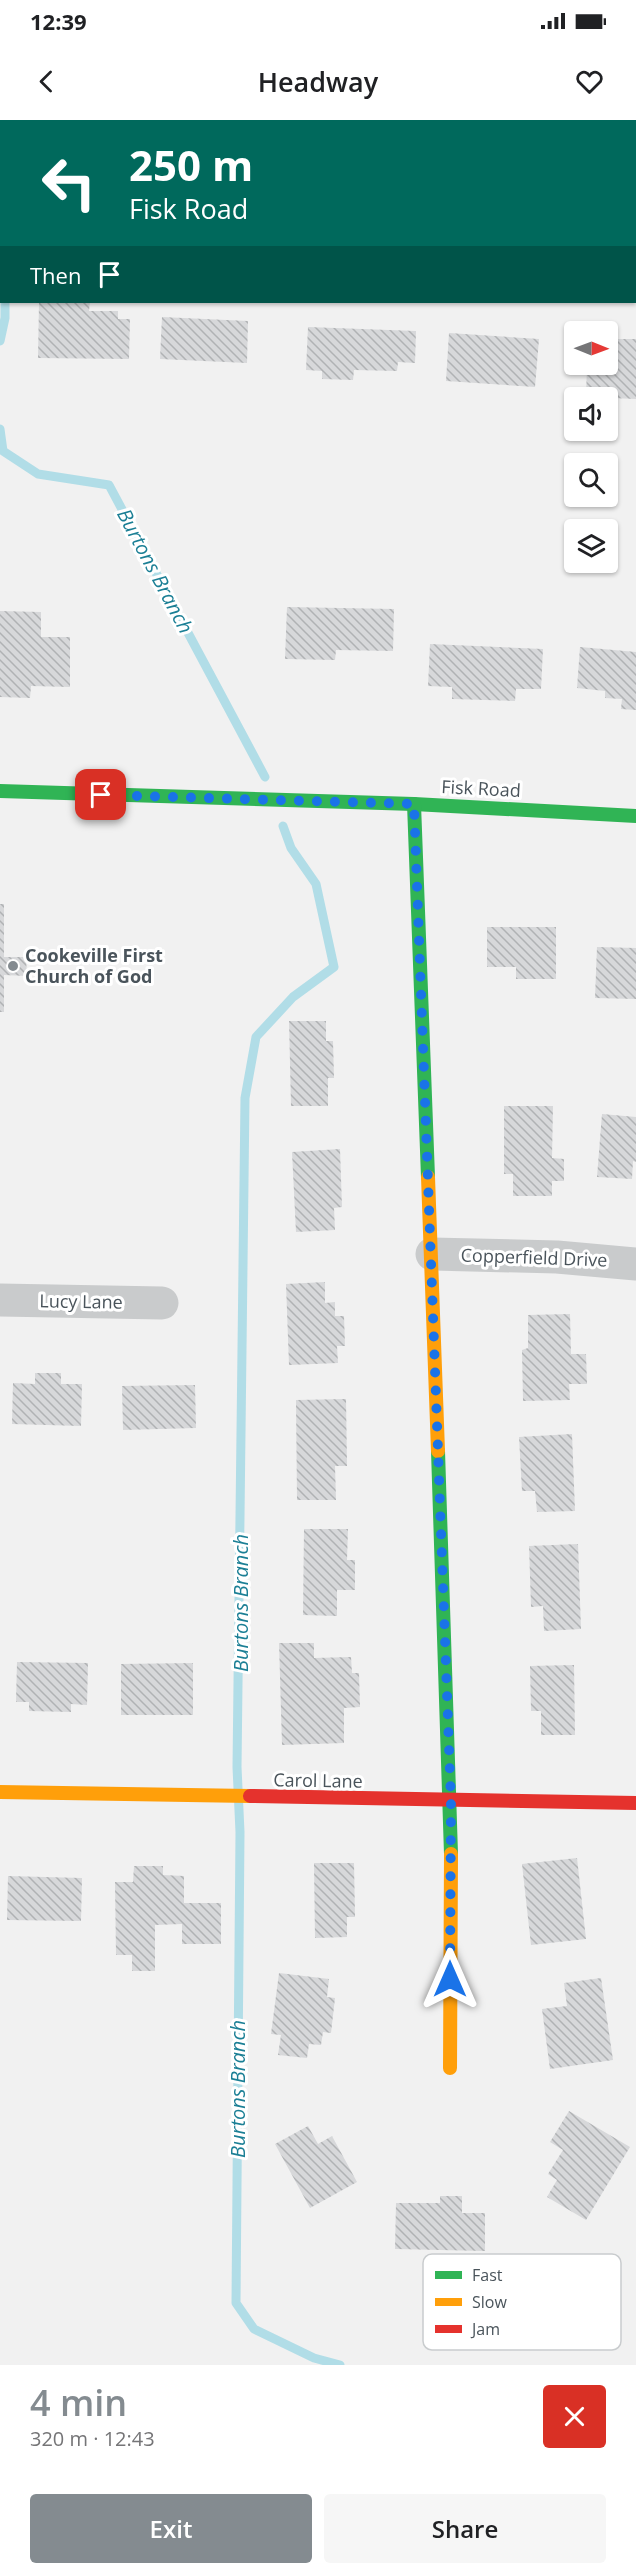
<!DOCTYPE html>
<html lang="en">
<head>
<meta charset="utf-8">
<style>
  body { margin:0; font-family:"Open Sans",sans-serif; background:#f6f6f6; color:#202124; height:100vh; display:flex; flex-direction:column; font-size:22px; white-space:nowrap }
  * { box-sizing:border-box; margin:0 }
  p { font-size:20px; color:#757577 }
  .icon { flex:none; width:33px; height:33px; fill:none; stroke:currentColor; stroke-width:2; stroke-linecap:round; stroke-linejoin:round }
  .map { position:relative; height:2245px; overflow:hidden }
  .panel { display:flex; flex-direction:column; background:#fff; flex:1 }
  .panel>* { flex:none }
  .guide { position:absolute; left:0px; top:0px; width:636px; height:183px; box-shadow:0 2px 4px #0004; background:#00695c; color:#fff; overflow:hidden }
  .needle { width:39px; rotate:91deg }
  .buttons { position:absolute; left:564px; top:201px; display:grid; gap:12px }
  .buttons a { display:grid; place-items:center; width:54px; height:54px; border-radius:6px; background:#fff; box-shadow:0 2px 4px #0004; font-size:30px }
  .pin { position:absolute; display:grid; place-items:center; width:51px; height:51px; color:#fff; margin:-26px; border-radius:12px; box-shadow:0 3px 9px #0006 }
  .me { position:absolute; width:66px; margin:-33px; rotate:0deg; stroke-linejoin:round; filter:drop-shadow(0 0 4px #0008) }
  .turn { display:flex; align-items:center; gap:21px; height:126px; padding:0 30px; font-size:27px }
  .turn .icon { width:78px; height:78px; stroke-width:2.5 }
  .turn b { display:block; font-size:42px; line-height:51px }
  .then { display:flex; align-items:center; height:57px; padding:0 30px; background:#0003; gap:12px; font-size:22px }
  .round { display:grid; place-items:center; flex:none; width:63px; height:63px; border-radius:6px; background:#f6f6f6 }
  .head { display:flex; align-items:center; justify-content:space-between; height:102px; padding:0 30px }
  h1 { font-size:36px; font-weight:600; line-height:45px; color:#848b90 }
  .primary-button { display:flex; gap:12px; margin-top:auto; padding:12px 30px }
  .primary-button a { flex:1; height:69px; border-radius:6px; background:#848b90; color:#fff; font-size:24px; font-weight:600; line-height:69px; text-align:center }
  .primary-button a+a { background:#f6f6f6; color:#202124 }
  .status { display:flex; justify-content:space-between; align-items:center; height:42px; padding:0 30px; background:#fff; direction:ltr }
  .status svg { height:16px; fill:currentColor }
  header { display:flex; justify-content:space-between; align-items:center; height:78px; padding:0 30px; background:#fff; font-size:27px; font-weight:600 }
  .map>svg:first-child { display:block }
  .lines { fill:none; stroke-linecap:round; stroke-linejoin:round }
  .stream { stroke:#b1dde7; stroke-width:9 }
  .building { fill:url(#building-back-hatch) }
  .street { stroke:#c9cbcc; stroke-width:33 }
  .fast { stroke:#30b455; stroke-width:14 }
  .slow { stroke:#ff9f0a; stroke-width:14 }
  .jam { stroke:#e5322d; stroke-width:14 }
  .route { stroke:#1a73e8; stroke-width:10; stroke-dasharray:0 18 }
  .poi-dot { fill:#848b90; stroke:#fff; stroke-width:2 }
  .labels { text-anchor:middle; stroke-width:6; stroke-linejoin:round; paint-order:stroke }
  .street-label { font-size:18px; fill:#4a545b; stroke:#fff }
  .poi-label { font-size:18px; font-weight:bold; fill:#4a545b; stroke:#fff; text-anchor:start }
  .water-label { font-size:20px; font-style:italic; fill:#1b7f95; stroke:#fff }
  .key { fill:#fff; stroke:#c9ccce; stroke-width:1.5 }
  .key-label { font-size:16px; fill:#4a545b }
</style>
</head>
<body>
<div class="status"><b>12:39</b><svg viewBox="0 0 49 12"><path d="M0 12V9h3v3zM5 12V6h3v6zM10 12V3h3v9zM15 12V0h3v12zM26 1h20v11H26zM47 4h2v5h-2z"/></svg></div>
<header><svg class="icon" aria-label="back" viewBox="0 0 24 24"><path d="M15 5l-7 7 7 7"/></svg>Headway<svg class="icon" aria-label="heart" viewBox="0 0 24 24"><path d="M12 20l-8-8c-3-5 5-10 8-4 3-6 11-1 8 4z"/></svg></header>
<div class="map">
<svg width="636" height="2245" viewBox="0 0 636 2245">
  <defs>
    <pattern id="building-back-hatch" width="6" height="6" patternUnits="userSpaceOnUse" patternTransform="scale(1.5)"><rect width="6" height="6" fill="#d7d8da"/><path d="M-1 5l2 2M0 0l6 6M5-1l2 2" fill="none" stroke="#b0b2b4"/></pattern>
  </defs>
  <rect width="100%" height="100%" fill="#f1f1f1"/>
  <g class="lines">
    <!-- stream -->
    <g class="stream">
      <path d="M0,106L2,109"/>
      <path d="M0,221L5,198V182"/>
      <path d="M0,309L3,331L38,354L109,365L265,657"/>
      <path d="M283,706L291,728L316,764L334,847L293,877L256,917L245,978L237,1647L240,1712L236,2183L254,2209L314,2238L340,2245"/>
    </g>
  </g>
  <!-- building -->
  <g class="building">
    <path d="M39,182H90L89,191H118V199H130L129,239L38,238Z"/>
    <path d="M162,197L248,201L247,243L160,239Z"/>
    <path d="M308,207L416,211L415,243L398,242L397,251L354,250L353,260L322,259V251L306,250Z"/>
    <path d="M449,213L539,219L535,267L446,261Z"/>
    <path d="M618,219H636V279L586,277L587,244H608V226H618Z"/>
    <path d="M287,487L394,489L393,531L336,530L335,540L285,539Z"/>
    <path d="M0,491L41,492V517H70V567L31,566L30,578L0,577Z"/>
    <path d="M430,524L543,529L541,569H516L515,581L452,579V567L428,566Z"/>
    <path d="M580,527L636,532V590L621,589L622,579L605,578V571L577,568Z"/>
    <path d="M0,784H4V837H26L27,856L4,855V892H0Z"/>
    <path d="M487,807H556V859H516V847H487Z"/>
    <path d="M597,827L636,828V879L595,878Z"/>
    <path d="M289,901H326V921H333L334,958H328V986H291Z"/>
    <path d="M504,986H553L552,1038L564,1039V1061H552V1076H513V1054H504Z"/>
    <path d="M602,994L636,997V1042L633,1041L632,1059L597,1057Z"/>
    <path d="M340,1029L342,1087L334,1088L335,1110L296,1112L292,1032Z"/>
    <path d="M325,1162V1183L335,1182V1196H344L345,1226H337L338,1243L289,1245L286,1164Z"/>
    <path d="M570,1194L571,1234H586L587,1264H569L570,1280L523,1281L522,1230L528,1228V1195Z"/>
    <path d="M35,1253H61V1264H82L81,1306L12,1304L13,1263L35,1264Z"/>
    <path d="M195,1265L196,1308L123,1310L122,1266Z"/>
    <path d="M346,1279L347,1346H335L336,1380H297L296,1280Z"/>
    <path d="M572,1314L575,1391L537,1392L535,1371H522L519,1317Z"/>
    <path d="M304,1409H348L347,1440H355V1470H337V1496L303,1495Z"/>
    <path d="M578,1424L581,1509L544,1511L543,1486L531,1487L529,1426Z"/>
    <path d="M279,1523H314V1538L351,1537L352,1553H359L360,1587L344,1588V1623L282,1625Z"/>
    <path d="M17,1542L88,1543L87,1585L71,1584V1592L29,1591V1582H16Z"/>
    <path d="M193,1543V1595H121V1544Z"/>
    <path d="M574,1545L575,1615H541V1591H531L530,1546Z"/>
    <path d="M577,1738L586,1819L531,1825L522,1744Z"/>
    <path d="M314,1743H354L355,1797H347V1817L315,1818Z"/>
    <path d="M134,1746H163V1755L184,1756V1783H221V1824H182V1804L155,1805V1851H132V1835H116L115,1762H133Z"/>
    <path d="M8,1756L82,1758L81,1801L7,1800Z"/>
    <path d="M279,1853L329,1859L327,1877L335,1878L331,1913L323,1912L321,1925L309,1924L307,1938L278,1935L281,1915L271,1914Z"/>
    <path d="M601,1858L613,1940L550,1949L542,1889L567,1886L564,1863Z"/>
    <path d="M569,1991L630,2027L586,2100L547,2077L557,2060L548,2054L563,2030L550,2022Z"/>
    <path d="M308,2006L318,2024L332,2016L357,2062L310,2088L275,2024Z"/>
    <path d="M440,2076H462V2093H485V2131L395,2129L396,2083H440Z"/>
  </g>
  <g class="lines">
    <!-- street -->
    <g class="street">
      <path d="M0,77H2"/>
      <path d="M634,89H636"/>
      <path d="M432,1134L557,1137L636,1144"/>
      <path d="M0,1180L162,1183"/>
    </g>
    <!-- fast -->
    <g class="fast">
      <path d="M0,671L414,684L636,696"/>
      <path d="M414,684L428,1057"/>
      <path d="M438,1331L451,1734"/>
    </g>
    <!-- slow -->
    <g class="slow">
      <path d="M428,1057L438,1331"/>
      <path d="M0,1672L250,1676"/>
      <path d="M450,1948L451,1734"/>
    </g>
    <!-- jam -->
    <path class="jam" d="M250,1676L636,1683"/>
  </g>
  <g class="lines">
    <!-- route -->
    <path class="route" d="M101,675L414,684L451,1681L450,1859"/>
  </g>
  <!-- markers -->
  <circle class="poi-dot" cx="13" cy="846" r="6"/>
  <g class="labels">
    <!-- street labels -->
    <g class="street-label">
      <text transform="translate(481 669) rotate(3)" y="6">Fisk Road</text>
      <text transform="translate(534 1138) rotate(2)" y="6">Copperfield Drive</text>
      <text transform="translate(81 1182) rotate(1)" y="6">Lucy Lane</text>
      <text transform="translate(318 1661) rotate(1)" y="6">Carol Lane</text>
    </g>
    <!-- poi labels -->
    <g class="poi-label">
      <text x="25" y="842">Cookeville First<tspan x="25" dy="21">Church of God</tspan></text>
    </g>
    <!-- water labels -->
    <g class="water-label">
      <text transform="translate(155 451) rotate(62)" y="7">Burtons Branch</text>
      <text transform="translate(241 1483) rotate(-90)" y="7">Burtons Branch</text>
      <text transform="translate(238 1969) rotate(-90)" y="7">Burtons Branch</text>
    </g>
  </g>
  <!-- legend -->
  <rect x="423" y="2134" width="198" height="96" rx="9" class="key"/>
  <rect x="435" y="2151" width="27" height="8" fill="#30b455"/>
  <rect x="435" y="2178" width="27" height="8" fill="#ff9f0a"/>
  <rect x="435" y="2205" width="27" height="8" fill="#e5322d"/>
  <g class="key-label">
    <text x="472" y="2161">Fast</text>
    <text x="472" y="2188">Slow</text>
    <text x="472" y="2215">Jam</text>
  </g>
</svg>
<div class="buttons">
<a><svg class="needle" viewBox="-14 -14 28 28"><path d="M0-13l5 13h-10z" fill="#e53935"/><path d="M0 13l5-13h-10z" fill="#757577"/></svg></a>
<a><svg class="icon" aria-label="sound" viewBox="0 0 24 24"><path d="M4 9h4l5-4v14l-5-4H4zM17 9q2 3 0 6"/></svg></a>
<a><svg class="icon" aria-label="search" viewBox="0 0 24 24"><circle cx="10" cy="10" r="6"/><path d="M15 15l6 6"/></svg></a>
<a><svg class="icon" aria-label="layers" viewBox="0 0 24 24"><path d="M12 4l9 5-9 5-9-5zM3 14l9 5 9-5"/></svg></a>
</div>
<div class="pin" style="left:101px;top:675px;background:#d93025"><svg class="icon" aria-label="arrive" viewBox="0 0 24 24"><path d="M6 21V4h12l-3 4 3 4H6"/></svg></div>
<svg class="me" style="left:450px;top:1859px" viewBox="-20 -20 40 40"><path d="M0-17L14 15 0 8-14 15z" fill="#1a73e8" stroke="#fff" stroke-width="4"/></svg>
<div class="guide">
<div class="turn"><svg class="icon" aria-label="left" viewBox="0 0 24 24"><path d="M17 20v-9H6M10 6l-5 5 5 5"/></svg><div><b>250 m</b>Fisk Road</div></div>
<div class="then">Then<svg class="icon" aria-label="arrive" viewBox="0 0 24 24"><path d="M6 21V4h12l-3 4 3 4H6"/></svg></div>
</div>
</div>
<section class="panel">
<div class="head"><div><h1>4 min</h1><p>320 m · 12:43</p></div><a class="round" style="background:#d93025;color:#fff"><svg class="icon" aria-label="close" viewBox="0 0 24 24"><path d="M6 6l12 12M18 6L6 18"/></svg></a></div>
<div class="primary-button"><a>Exit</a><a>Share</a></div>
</section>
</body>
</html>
